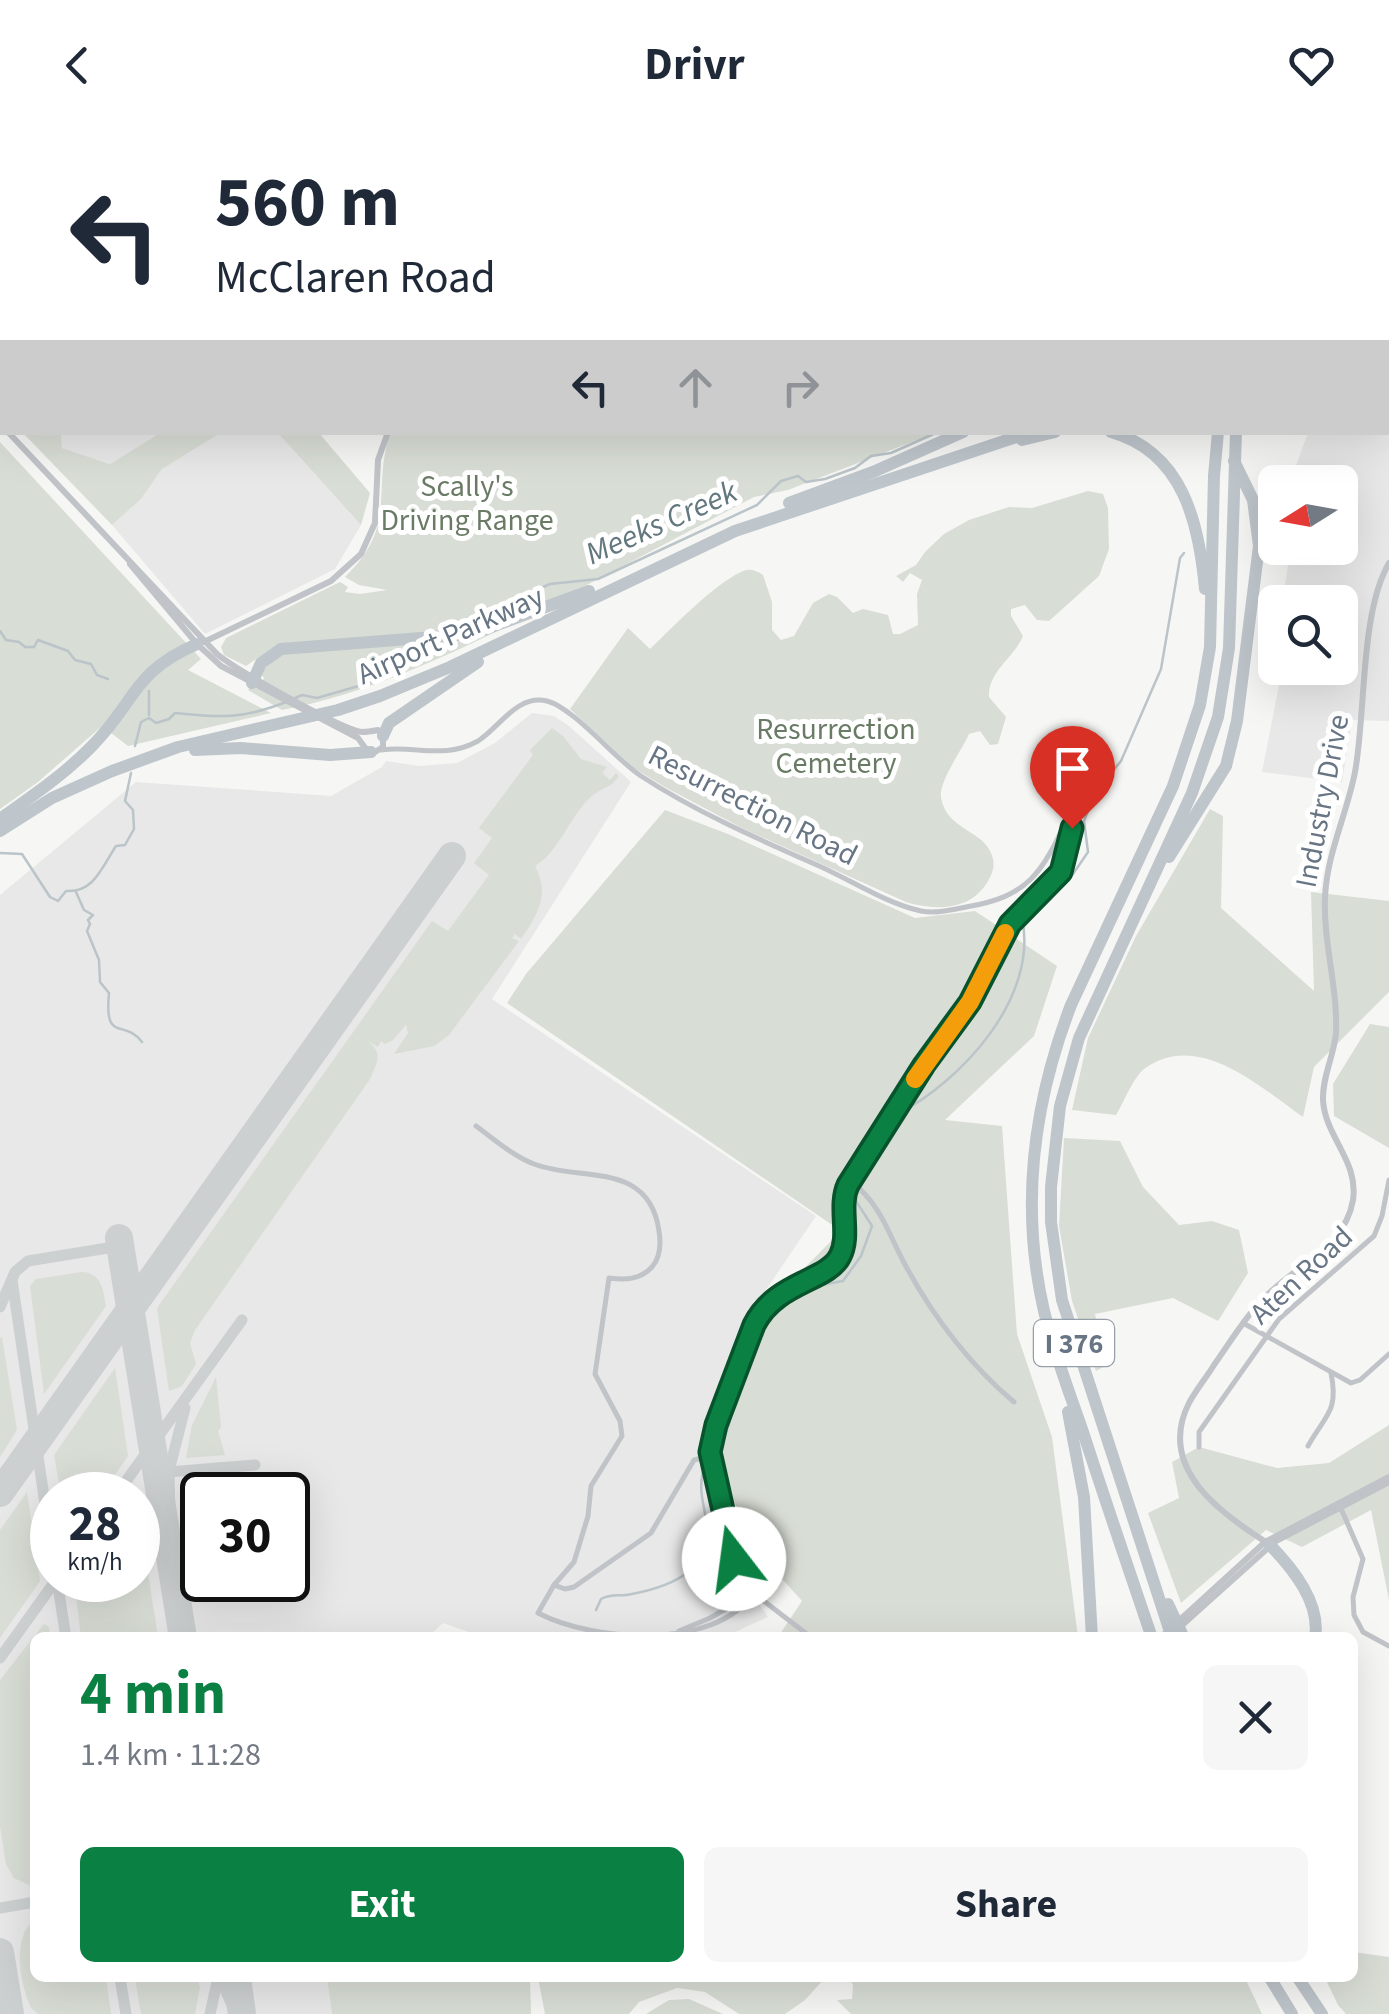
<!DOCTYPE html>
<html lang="en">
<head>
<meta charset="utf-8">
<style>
  body { margin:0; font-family:"Source Sans 3",sans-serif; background:#f6f6f7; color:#1f2937; height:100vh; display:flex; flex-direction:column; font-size:38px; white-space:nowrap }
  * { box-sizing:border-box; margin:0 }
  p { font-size:32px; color:#747a83 }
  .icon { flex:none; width:55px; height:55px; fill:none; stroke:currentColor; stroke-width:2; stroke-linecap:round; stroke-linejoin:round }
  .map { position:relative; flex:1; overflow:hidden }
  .panel { position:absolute; left:30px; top:1502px; width:1328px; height:350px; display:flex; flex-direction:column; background:#fff; border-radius:15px; box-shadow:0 10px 40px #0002 }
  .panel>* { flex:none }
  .banner { position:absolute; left:0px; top:0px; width:1390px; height:305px; box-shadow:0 10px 40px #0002; background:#fff; color:#1f2937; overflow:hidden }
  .needle { width:65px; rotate:259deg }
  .controls { position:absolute; left:1258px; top:335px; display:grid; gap:20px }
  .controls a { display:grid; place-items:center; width:100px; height:100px; border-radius:15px; background:#fff; box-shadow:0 10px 40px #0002; font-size:50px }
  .speed { position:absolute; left:30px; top:1342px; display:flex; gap:20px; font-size:50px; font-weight:700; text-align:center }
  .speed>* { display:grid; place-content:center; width:130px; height:130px; border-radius:50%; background:#fff; box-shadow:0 10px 40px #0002; line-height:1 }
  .speed small { font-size:25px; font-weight:400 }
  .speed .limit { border:5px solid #111; border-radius:15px; background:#fff; color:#111 }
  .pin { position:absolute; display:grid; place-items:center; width:85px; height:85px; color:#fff; margin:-102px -42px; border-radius:50% 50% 50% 0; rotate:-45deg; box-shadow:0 0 10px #0007 }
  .pin .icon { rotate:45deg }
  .me { position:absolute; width:110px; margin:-55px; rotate:345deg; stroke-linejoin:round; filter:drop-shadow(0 0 8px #0008) }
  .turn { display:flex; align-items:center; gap:35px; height:210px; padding:0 50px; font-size:45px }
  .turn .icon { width:130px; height:130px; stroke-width:2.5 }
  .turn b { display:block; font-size:70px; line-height:85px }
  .lanes { display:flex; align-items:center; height:95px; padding:0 50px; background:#0003; justify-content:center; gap:50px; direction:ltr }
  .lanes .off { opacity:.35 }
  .round { display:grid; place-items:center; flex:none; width:105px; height:105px; border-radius:15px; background:#f6f6f7 }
  .summary { display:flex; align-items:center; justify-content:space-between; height:170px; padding:0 50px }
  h1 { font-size:60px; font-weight:700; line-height:75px; color:#0b8043 }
  .button { display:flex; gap:20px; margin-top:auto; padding:20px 50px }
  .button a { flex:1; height:115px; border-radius:15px; background:#0b8043; color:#fff; font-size:40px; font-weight:700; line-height:115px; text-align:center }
  .button a+a { background:#f6f6f7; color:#1f2937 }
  header { display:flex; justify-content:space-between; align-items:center; height:130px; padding:0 50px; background:#fff; font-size:45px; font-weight:700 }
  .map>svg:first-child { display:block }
  .built { fill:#e7e8e7; fill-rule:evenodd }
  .green { fill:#d8ddd5 }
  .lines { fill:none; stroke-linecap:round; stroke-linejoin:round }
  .stream { stroke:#bac4c9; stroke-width:2.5 }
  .taxiway { stroke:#ccd0d1; stroke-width:11 }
  .runway { stroke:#ccd0d1; stroke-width:28 }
  .minor { stroke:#c0c3c7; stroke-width:5 }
  .tertiary { stroke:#c0c3c7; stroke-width:6 }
  .motorway { stroke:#bec5cb; stroke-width:12 }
  .route-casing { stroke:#07532c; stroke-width:25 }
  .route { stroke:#0b8043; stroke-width:18 }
  .slow { stroke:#f59e0b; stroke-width:18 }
  .labels { text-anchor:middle; stroke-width:10; stroke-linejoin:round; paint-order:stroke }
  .shield { fill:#fff; stroke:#959ea9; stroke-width:2.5 }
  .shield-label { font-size:28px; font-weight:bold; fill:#677584 }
  .park-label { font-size:30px; fill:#697b65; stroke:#fff }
  .street-label { font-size:30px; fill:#677584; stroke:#fff }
  .water-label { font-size:32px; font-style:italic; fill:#63777f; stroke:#fff }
</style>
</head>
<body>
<header><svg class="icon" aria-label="back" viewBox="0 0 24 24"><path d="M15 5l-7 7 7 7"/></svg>Drivr<svg class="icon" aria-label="heart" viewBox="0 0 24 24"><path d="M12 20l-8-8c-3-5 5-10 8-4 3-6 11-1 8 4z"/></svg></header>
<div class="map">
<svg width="1389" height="1884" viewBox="0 0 1389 1884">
  <rect width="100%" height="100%" fill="#f6f7f4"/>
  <!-- built -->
  <g class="built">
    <path d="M1389,133V591L1352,590L1342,652L1262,642L1281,545L1271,541L1275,516V538H1340V472H1282L1291,418H1340V352H1293V344L1308,303L1388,302Z"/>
    <path d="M220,302L278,303L361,395L335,439L205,504L112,395L141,369L162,339Z"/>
    <path d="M61,303H160L110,334L62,318Z"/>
    <path d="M532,583L554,586L569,596L631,652L492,869L816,1086L751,1182L703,1307L705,1349L729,1432L768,1487L722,1508L483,1507L443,1493L427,1508H35V1848H327L332,1884H0V765L136,652L331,666L382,637L386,631L419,636L457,633L495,613ZM52,1365H138V1450H52ZM202,1365H288V1450H202Z"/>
  </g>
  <!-- green -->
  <g class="green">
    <path d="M0,0H304L2,2V279Z"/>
    <path d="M964,0H1372L969,2Z"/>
    <path d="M23,303H61L62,318L110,334L160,303H220L162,339L141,369L112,395Z"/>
    <path d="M278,303H319L370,363L361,395Z"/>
    <path d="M390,303H935L788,360L754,367L585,456L479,498L272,518L246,536L224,525L221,517L226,508L340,452L348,457L345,462L360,464L387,460L359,455L345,447C399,394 371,364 390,303Z"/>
    <path d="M0,312L201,529L188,540L271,583L128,616L102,596L38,652L0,679Z"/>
    <path d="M1088,361L1103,364L1108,378L1109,419L1099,446L1049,491L1037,490L1025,475L1011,479V486L1023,506C1013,529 988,541 989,567L1006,587L998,614L990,615L980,601L969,604C962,620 939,651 941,667C946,702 987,699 993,729C995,737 992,744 988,751C971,781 935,781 906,772L742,698L663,656L634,638L570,579L628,498L650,519C672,498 714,454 741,442C749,438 755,440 763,445L772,472V500L781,510L794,506L813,473L829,464L837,467L853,483L863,479L888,485L893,504H900L918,495L917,464L922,450L910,443L903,452L896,446L916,435L925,422L944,404L969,390L1009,377L1032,378Z"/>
    <path d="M500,500C429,534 360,565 282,580L248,560L251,556L259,559L264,548L260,542L282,524Z"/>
    <path d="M552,598L563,606L581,629L607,637L597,647L604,641L603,644L610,650L616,643L619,646C611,658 603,657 593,665C570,684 561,720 535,736C550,764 538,784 521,809L515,804L512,808L519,811L449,905L434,916L394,924L408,903L406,895L393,910L385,914L381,911L378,917L368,911C383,924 378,930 370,949L195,1200L190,1213L196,1234L182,1256L169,1261L157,1178L432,791L448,801L489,745L474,733L492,708L479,698L533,625L530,620Z"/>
    <path d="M1210,679L1223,686L1221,778L1314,861L1311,762L1389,771V862L1314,937L1303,987C1260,957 1198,899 1144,939C1133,948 1124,972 1116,985L1072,980L1088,908L1136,806Z"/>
    <path d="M665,680L728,704L915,788L975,781L1057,836L1034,906L945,990L1002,996L1017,1204L1052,1307L1078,1507H778L802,1471L754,1418L705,1303L766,1177L841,1101L507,873L526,844Z"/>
    <path d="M1370,894L1389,897V1018L1334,986L1333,954Z"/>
    <path d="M1064,1008L1120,1011L1143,1057L1179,1095L1212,1091L1239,1100L1248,1143L1218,1191L1173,1168L1095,1184L1107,1235L1096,1241L1072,1171L1059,1096Z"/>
    <path d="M82,1142C102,1143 103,1160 106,1176L44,1264L30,1156L36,1149Z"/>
    <path d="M2,1207L17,1300L0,1327V1208Z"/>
    <path d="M115,1238L128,1326L101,1365H61L54,1325Z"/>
    <path d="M216,1247L221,1297L218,1301L225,1325L186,1328L192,1295Z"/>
    <path d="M1389,1295V1470L1371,1380L1302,1417L1266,1400L1181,1473L1148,1383L1179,1368L1172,1332L1199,1317L1277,1338L1329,1333Z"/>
    <path d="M27,1362L40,1451L0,1508V1400Z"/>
    <path d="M138,1379L158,1507H81L74,1450H138Z"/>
    <path d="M44,1494L49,1497L50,1507L35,1508L33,1757L14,1748L6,1734L0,1696V1550Z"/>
    <path d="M35,1789V1848H106L111,1884H38L31,1878C20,1852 11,1808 35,1789Z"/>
    <path d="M1353,1822L1389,1827V1884H1346L1338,1875L1325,1848H1352Z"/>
    <path d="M135,1848H197L200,1857L195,1884H141Z"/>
    <path d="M327,1848H530L531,1884H332Z"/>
    <path d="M538,1848H825L805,1870L785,1884H739L705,1862L677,1858L639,1872L629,1884H545Z"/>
    <path d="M849,1848H1245L1262,1884H851L837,1870L852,1869L853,1855Z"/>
    <path d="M689,1869L723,1884H646L669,1870Z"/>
  </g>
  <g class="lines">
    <!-- stream -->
    <g class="stream">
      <path d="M441,2L444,0"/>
      <path d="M1388,83L1389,82"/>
      <path d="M514,481L525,472L527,464L550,454L598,449L757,375L781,351L798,346L806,352L825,349L855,338L871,326L891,323L938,302"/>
      <path d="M0,501L6,510L19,512L25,517H34L38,510L68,521L75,530L91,534L97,545L108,549"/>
      <path d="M293,569L302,565L317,568L369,553L457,514"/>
      <path d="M149,585V561"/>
      <path d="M135,616L141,592L149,588L156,593L169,589L175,583C220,588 243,589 286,572"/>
      <path d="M0,723L22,724L50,767L58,771L66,761C94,763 102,737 116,716L125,715L134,699L133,680L125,671L131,643"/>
      <path d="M76,762L84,780L93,785L88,790L90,794L87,801L99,830L100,852L109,863C104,914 124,888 142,912"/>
      <path d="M896,985C962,951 1039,867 1022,788L1073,744L1088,722L1084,691L1096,661L1121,631L1161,539L1180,428L1184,423"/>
      <path d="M846,1052C850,1029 862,1003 885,991"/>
      <path d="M716,1318C730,1300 728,1296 733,1276C738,1254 762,1190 778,1176C795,1159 821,1155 843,1151L861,1126L872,1096L849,1060"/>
      <path d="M596,1480L601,1469C612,1463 620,1467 632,1464C663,1458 707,1444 707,1405C708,1382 697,1365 703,1342"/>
    </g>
    <!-- taxiway -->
    <g class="taxiway">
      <path d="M12,1150L52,1421"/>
      <path d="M0,1177L15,1142L28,1131L120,1116"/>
      <path d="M156,1343L255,1335"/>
      <path d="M116,1365L242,1190"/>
      <path d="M171,1432L169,1341L185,1278"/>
      <path d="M57,1450L66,1508"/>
      <path d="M0,1528L56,1450"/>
      <path d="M0,1778L35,1772"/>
      <path d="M0,1823V1850"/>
      <path d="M120,1848L126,1884"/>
      <path d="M220,1848L236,1884"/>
      <path d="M0,1874L15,1884"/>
      <path d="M210,1884L218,1848"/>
    </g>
    <!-- runway -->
    <g class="runway">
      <path d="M119,1108L183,1508"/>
      <path d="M0,1363L452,726"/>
      <path d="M0,1822L10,1884"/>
      <path d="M237,1848L242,1884"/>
    </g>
    <!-- minor -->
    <g class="minor">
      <path d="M270,0L272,2"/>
      <path d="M346,2L348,0"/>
      <path d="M381,620C415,615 444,630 478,611C500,597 517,564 547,571C574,578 615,629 641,646C696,682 758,709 817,735C851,750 885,773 921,781C935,784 951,780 966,777C1028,767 1042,743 1067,689L1075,684"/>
      <path d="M476,996C494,1009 513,1026 534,1034C580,1052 649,1030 659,1101C661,1114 661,1127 652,1137C640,1150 625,1150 609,1148L595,1244L620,1291L622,1306L591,1356L588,1386L574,1432L554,1455"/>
      <path d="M851,1051C884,1078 888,1105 908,1140C935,1189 972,1237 1014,1272"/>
      <path d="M1243,1193L1351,1253L1360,1250L1389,1224"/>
      <path d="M1308,1316C1325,1285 1339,1282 1331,1243"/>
      <path d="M1199,1317V1302L1279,1189L1374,1106L1382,1086L1389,1050"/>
      <path d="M710,1326L694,1330L651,1403L574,1457L565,1459L554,1455L538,1483C594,1512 714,1521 754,1463"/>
      <path d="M1339,1374L1363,1429L1353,1467L1354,1485L1363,1502L1389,1516"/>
      <path d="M679,1501L710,1488L753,1463"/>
      <path d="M812,1508L760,1468L739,1438L714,1349L710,1316L716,1295L762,1182L786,1160L838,1131L843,1120V1066L848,1055L924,935L970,872L1010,794L1061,742L1075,684"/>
    </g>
    <!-- tertiary -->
    <g class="tertiary">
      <path d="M565,2L567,0"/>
      <path d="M0,294L2,296"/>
      <path d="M8,302L217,524C235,539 342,600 362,602C367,602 373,601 378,600L383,606V617L375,622L366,619L358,608L221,536L197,514L130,434"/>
      <path d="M204,512L331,451L361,424L375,393L378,330L388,302"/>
      <path d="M1269,1414C1221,1384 1156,1338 1189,1273C1196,1260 1206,1248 1214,1235C1233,1208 1250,1179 1275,1158C1305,1131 1346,1113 1353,1070C1359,1031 1325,1007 1323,970C1322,947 1334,926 1336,903C1338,858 1323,812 1325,767C1327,723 1347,684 1355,642C1366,582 1360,483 1389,433"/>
      <path d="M1180,1497L1276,1411L1389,1352"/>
      <path d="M1160,1508L1265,1412L1389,1347"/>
    </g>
    <!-- motorway -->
    <g class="motorway">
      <path d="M1388,20L1389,19"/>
      <path d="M1388,40L1389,38"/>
      <path d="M1111,302C1183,322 1199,393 1205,459"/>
      <path d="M1022,310L1055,302"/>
      <path d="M789,373L873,342L963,302"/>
      <path d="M252,553L261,533L281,519L472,504L589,461"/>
      <path d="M383,606L389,593L478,532"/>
      <path d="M195,620L241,618L330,625L371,622"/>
      <path d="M0,689C32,666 65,644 92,616C136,572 132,542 197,514"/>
      <path d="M0,701L52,668L112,641L178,617L338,580L380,566L450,537L735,401L1031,302"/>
      <path d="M1169,727L1226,636L1237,591L1259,416L1253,370L1234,331"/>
      <path d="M1068,1282L1084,1367L1092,1508"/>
      <path d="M1270,1415C1293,1439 1321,1473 1315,1508"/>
      <path d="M1168,1474L1184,1508"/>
      <path d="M1152,1508C1129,1440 1106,1373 1084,1305C1070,1264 1054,1223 1044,1181C1020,1077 1033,974 1071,875L1173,656L1200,575L1210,517L1214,346L1218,302"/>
      <path d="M1172,1508L1062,1170L1051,1092V1057L1060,976L1079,908L1192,663L1218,587L1229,518L1236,302"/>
      <path d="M1270,1848L1292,1884"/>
      <path d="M1298,1848L1322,1884"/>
    </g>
  </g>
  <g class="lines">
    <defs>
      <path id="route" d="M734,1429L710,1322L716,1295L754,1195C775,1152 828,1151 840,1126C851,1105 838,1077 848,1055L924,935L970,872L1010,794L1061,742L1072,698"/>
    </defs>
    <!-- route casing -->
    <use href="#route" class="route-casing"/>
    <!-- route -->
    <use href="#route" class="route"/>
    <!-- slow -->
    <path class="slow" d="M915,949L970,872L1005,803"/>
  </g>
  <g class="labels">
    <!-- shield labels -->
    <rect class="shield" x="1034" y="1190" width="80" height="46" rx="8"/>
    <g class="shield-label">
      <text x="1074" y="1223">I 376</text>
    </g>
    <!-- park labels -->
    <g class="park-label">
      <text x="467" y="366">Scally's<tspan x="467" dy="34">Driving Range</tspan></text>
      <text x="836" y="609">Resurrection<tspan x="836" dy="34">Cemetery</tspan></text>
    </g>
    <!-- street labels -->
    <g class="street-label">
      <text transform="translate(450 505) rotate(-24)" y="10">Airport Parkway</text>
      <text transform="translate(1322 671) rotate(-79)" y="10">Industry Drive</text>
      <text transform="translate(753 675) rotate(27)" y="10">Resurrection Road</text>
      <text transform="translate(1301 1145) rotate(-43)" y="10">Aten Road</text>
    </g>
    <!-- water labels -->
    <g class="water-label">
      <text transform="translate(661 392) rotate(-24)" y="11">Meeks Creek</text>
    </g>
  </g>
</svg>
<div class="controls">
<a><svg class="needle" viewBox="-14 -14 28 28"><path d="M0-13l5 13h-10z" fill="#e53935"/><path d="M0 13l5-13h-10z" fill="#747a83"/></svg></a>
<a><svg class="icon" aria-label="search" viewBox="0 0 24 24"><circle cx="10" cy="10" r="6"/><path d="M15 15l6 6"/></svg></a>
</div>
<div class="speed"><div>28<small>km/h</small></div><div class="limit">30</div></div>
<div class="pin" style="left:1072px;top:698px;background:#d93025"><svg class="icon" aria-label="arrive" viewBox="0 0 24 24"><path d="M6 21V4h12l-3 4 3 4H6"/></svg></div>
<svg class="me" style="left:734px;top:1429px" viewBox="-20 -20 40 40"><circle r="19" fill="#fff"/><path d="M0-13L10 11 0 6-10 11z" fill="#0b8043"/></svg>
<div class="banner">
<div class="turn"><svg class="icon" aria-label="left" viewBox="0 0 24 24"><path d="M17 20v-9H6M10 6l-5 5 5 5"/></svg><div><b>560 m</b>McClaren Road</div></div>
<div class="lanes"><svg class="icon" aria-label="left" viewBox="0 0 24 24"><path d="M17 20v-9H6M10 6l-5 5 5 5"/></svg><svg class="icon off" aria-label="ahead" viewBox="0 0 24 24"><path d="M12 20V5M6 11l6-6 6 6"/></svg><svg class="icon off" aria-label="right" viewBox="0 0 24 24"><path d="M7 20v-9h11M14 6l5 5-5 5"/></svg></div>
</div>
<section class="panel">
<div class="summary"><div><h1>4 min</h1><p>1.4 km · 11:28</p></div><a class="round"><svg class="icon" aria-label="close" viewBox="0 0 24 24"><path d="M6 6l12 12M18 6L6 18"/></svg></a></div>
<div class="button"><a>Exit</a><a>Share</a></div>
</section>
</div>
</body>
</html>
